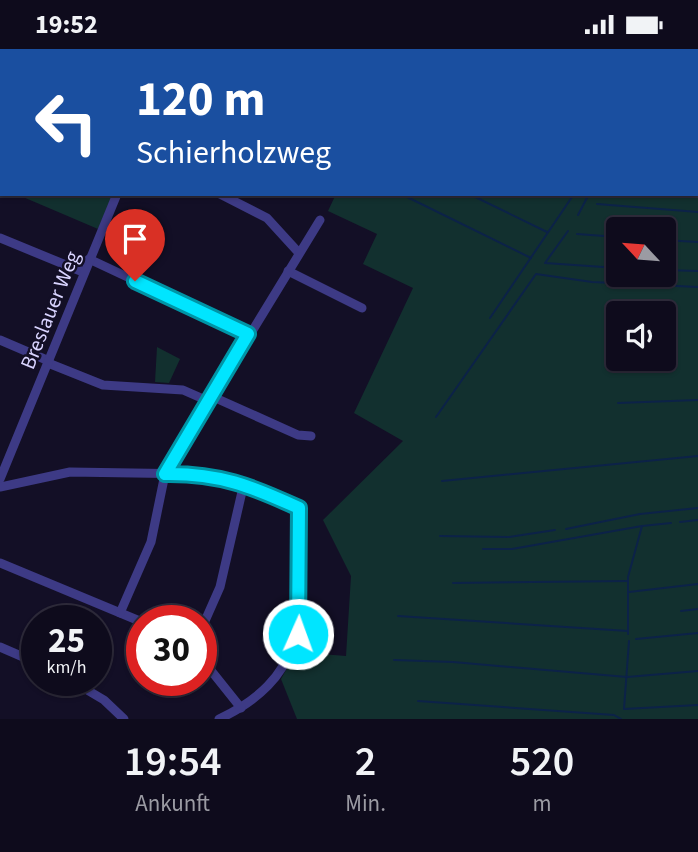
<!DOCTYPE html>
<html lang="de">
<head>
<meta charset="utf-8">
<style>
  body { margin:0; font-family:"Source Sans 3",sans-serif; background:#171425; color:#f1f3f6; height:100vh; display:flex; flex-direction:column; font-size:26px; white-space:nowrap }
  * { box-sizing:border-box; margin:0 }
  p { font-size:23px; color:#9b9ba3 }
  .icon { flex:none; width:38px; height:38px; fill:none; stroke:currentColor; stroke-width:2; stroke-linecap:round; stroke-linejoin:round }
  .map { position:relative; height:670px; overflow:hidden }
  .details { display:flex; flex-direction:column; background:#0e0b1c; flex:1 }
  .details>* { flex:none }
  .banner { position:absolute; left:0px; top:0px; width:698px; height:147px; box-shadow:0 2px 5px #0004,0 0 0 2px #2e2b3b; background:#1a4fa0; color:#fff; overflow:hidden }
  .needle { width:46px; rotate:296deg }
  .buttons { position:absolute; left:606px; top:168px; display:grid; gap:14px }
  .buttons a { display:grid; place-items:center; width:70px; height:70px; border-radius:7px; background:#0e0b1c; box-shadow:0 2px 5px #0004,0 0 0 2px #2e2b3b; font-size:35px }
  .speed { position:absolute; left:21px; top:556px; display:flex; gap:14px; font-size:35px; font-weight:700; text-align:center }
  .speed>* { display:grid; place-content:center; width:91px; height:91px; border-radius:50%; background:#0e0b1c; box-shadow:0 2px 5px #0004,0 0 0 2px #2e2b3b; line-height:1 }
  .speed small { font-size:18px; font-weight:400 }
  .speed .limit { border:10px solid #d22; background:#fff; color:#111 }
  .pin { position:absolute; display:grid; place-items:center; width:60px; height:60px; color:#fff; margin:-72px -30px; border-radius:50% 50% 50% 0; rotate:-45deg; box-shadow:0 0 7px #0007 }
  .pin .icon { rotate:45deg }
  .me { position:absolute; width:77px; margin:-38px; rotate:2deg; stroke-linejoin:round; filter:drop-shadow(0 0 5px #0008) }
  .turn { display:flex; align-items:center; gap:24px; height:147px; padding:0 21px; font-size:32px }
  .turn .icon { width:91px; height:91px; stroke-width:2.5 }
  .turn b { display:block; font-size:49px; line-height:60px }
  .eta { display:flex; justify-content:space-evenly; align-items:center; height:119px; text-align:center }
  .eta b { font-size:42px; font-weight:600; line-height:49px }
  .status { display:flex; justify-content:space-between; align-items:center; height:49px; padding:0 35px; background:#0e0b1c; direction:ltr }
  .status svg { height:19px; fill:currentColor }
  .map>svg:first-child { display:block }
  .green { fill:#12302f; fill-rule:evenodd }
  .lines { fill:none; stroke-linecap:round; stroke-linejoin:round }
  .stream { stroke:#0c2248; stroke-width:2 }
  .minor { stroke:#3d3a85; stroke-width:9 }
  .route-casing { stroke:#0095a6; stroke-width:18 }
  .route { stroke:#00e5ff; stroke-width:12 }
  .labels { text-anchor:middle; stroke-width:5; stroke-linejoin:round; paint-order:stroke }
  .street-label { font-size:21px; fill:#d9d4ff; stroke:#130f26 }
</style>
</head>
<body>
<div class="status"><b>19:52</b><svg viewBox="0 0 49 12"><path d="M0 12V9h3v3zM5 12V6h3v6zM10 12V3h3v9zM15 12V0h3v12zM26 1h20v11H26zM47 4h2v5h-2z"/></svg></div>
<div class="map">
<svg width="698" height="670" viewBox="0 0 698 670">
  <rect width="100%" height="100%" fill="#130f26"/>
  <!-- green -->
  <g class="green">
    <path d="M57,0H698V670H297L281,630L296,603L346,607L351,527L323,471L403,392L354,364L413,239L363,215L377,185L328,162L336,145H696V2ZM663,180V226H618V180ZM618,264H663V310H618Z"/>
    <path d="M16,145H113L98,180Z"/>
    <path d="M157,298L180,310L169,334L155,333Z"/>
  </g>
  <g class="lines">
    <!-- stream -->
    <g class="stream">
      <path d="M516,0L520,2"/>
      <path d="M660,2L661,0"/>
      <path d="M673,2L674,0"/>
      <path d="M696,63L698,64"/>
      <path d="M696,120H698"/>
      <path d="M401,145L531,209"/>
      <path d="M469,145L547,183"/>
      <path d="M597,155L698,163"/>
      <path d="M578,166L589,145"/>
      <path d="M568,182L545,214L618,219"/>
      <path d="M577,185L618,188"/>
      <path d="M663,191L698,193"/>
      <path d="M663,221L698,222"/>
      <path d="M490,269L574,145"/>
      <path d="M618,354L698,351"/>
      <path d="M436,368L536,225L592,233L698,238"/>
      <path d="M442,432L698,407"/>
      <path d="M680,473L698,471"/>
      <path d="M566,480L640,465L698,459"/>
      <path d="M440,487L509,488L555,481"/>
      <path d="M483,500H512L642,477"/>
      <path d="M453,534L628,532"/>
      <path d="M629,543L698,535"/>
      <path d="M681,562L698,560"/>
      <path d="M398,567L628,582"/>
      <path d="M628,585V528L642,477L671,474"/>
      <path d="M636,590L698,584"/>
      <path d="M629,592L624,660L698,656"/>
      <path d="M394,611L453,613L627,628L698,622"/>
      <path d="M418,652L614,666L621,670"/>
    </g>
    <!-- minor -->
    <g class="minor">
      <path d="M0,38L2,39"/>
      <path d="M220,145L267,169L299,204"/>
      <path d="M0,189L83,223"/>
      <path d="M89,210L249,285"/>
      <path d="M288,222L362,259"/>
      <path d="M0,291L49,312"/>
      <path d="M48,314L103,336L183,341L208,352"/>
      <path d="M211,347L298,386L311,387"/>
      <path d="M0,430L117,145"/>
      <path d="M0,438L70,423L197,425L244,434L299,459C299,552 319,623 219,670"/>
      <path d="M0,514L142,573"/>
      <path d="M120,564L151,493L165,425L320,171"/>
      <path d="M201,581L220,538L244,434"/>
      <path d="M0,598L37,614"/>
      <path d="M201,609L241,659"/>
      <path d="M72,632L104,651L124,670"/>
    </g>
  </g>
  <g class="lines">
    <defs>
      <path id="route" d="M135,232L248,285L165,425C219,424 251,437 299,459L298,585"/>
    </defs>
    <!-- route casing -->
    <use href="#route" class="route-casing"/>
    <!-- route -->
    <use href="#route" class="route"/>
  </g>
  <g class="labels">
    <!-- street labels -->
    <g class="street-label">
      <text transform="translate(50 261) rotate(-68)" y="7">Breslauer Weg</text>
    </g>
  </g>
</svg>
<div class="buttons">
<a><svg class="needle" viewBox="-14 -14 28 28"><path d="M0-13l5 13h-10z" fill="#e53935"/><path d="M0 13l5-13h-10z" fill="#9b9ba3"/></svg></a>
<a><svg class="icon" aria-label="sound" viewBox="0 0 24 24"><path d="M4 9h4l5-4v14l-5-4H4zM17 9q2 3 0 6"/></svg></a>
</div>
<div class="speed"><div>25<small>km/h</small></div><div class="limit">30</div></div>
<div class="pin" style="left:135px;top:232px;background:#d93025"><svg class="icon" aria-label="arrive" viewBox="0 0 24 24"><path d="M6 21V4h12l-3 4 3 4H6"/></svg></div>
<svg class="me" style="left:298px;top:585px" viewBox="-20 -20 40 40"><circle r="17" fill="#00e5ff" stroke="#fff" stroke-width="3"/><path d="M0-11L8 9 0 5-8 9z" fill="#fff"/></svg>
<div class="banner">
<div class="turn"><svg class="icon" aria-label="left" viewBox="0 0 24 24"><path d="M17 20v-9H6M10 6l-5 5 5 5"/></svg><div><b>120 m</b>Schierholzweg</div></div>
</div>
</div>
<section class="details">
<div class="eta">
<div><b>19:54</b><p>Ankunft</p></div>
<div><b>2</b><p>Min.</p></div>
<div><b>520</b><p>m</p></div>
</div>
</section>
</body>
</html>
